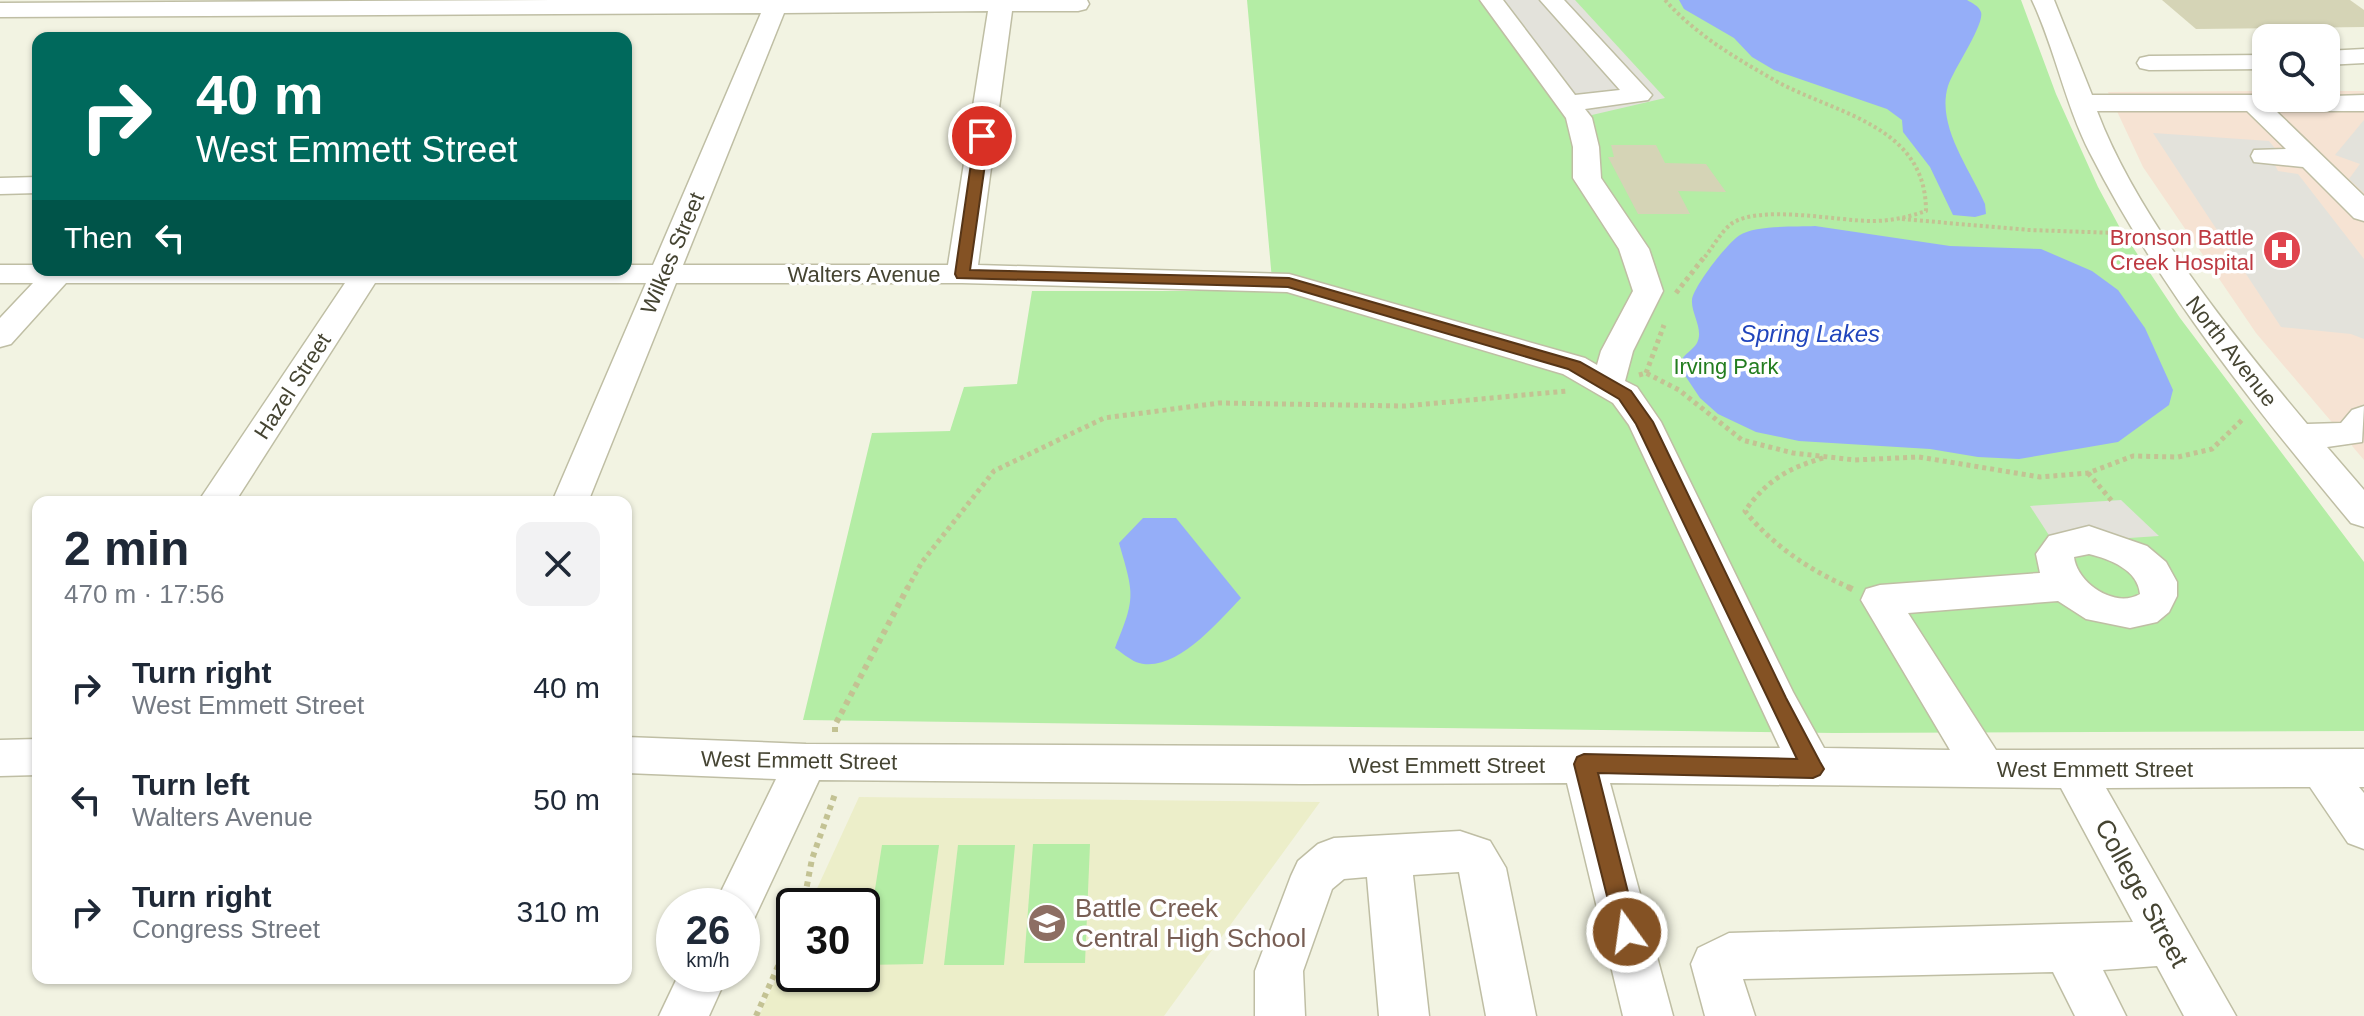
<!DOCTYPE html>
<html lang="en">
<head>
<meta charset="utf-8">
<style>
  body { margin:0; font-family:Helvetica,sans-serif; background:#f2f2f3; color:#1f2937; height:100vh; display:flex; flex-direction:column; font-size:30px; white-space:nowrap }
  * { box-sizing:border-box; margin:0 }
  p { font-size:26px; color:#747a83 }
  .icon { flex:none; width:44px; height:44px; fill:none; stroke:currentColor; stroke-width:2; stroke-linecap:round; stroke-linejoin:round }
  .map { position:relative; flex:1; overflow:hidden }
  .details { position:absolute; left:32px; top:496px; width:600px; height:488px; display:flex; flex-direction:column; background:#fff; border-radius:16px; box-shadow:0 2px 6px #0004 }
  .details>* { flex:none }
  .hud { position:absolute; left:32px; top:32px; width:600px; height:244px; border-radius:16px; box-shadow:0 2px 6px #0004; background:#00695c; color:#fff; overflow:hidden }
  .controls { position:absolute; left:2252px; top:24px; display:grid; gap:16px }
  .controls a { display:grid; place-items:center; width:88px; height:88px; border-radius:16px; background:#fff; box-shadow:0 2px 6px #0004; font-size:40px }
  .speed { position:absolute; left:656px; top:888px; display:flex; gap:16px; font-size:40px; font-weight:700; text-align:center }
  .speed>* { display:grid; place-content:center; width:104px; height:104px; border-radius:50%; background:#fff; box-shadow:0 2px 6px #0004; line-height:1 }
  .speed small { font-size:20px; font-weight:400 }
  .speed .limit { border:4px solid #111; border-radius:12px; background:#fff; color:#111 }
  .pin { position:absolute; display:grid; place-items:center; width:68px; height:68px; color:#fff; margin:-34px; border:4px solid #fff; border-radius:50%; box-shadow:0 2px 8px #0007 }
  .me { position:absolute; width:88px; margin:-44px; rotate:346deg; stroke-linejoin:round; filter:drop-shadow(0 0 6px #0008) }
  .turn { display:flex; align-items:center; gap:28px; height:168px; padding:0 32px; font-size:36px }
  .turn .icon { width:104px; height:104px; stroke-width:2.5 }
  .turn b { display:block; font-size:56px; line-height:68px }
  .then { display:flex; align-items:center; height:76px; padding:0 32px; background:#0003; gap:16px; font-size:30px }
  .round { display:grid; place-items:center; flex:none; width:84px; height:84px; border-radius:16px; background:#f2f2f3 }
  .summary { display:flex; align-items:center; justify-content:space-between; height:136px; padding:0 32px }
  h1 { font-size:48px; font-weight:700; line-height:60px }
  ul { padding:0; list-style:none }
  li { display:flex; align-items:center; gap:24px; height:112px; padding:0 32px }
  li div { flex:1 }
  li b { display:block; font-size:30px }
  li em { font-style:normal }
  .map>svg:first-child { display:block }
  .education { fill:#eceec9 }
  .medical { fill:#f6e3d3 }
  .green { fill:#b4eda5 }
  .parking { fill:#e3e2db }
  .water { fill:#95aef8 }
  .building { fill:#d5d4b6 }
  .lines { fill:none; stroke-linecap:round; stroke-linejoin:round }
  .minor-casing { stroke:#bfbea4; stroke-width:3 }
  .path-far2 { stroke:#c3c293; stroke-width:4; stroke-dasharray:3 3; stroke-linecap:butt }
  .path-far1 { stroke:#c3c293; stroke-width:5; stroke-dasharray:4 4; stroke-linecap:butt }
  .path { stroke:#c3c293; stroke-width:6; stroke-dasharray:5 5; stroke-linecap:butt }
  .minor { fill:#fff; fill-rule:evenodd }
  .route { fill:#845224; stroke:#563517; stroke-width:2 }
  .labels { text-anchor:middle; stroke-width:7; stroke-linejoin:round; paint-order:stroke }
  .health-label { font-size:22px; fill:#be3a42; stroke:#fff; text-anchor:end }
  .street-label { font-size:22px; fill:#454432; stroke:#fff }
  .park-label { font-size:22px; fill:#237d1f; stroke:#fff }
  .water-label { font-size:24px; font-style:italic; fill:#2045bc; stroke:#fff }
  .near-street-label { font-size:26px; fill:#454432; stroke:#fff }
  .near-education-label { font-size:26px; fill:#785e54; stroke:#fff; text-anchor:start }
</style>
</head>
<body>
<div class="map">
<svg width="2364" height="1016" viewBox="0 0 2364 1016">
  <rect width="100%" height="100%" fill="#f2f3e2"/>
  <!-- education -->
  <path class="education" d="M859,797L1320,802L1164,1016H759L794,939V974H862V906H809Z"/>
  <!-- medical -->
  <path class="medical" d="M2266,91V98H2326V91H2364V460L2256,333L2143,167L2108,92Z"/>
  <!-- green -->
  <g class="green">
    <path d="M1247,0H2021L2056,94L2098,187L2120,228L2180,318L2364,562V731L1834,733L803,720L872,433L950,431L964,387L1017,384L1032,291H1273Z"/>
    <path d="M1033,844H1090L1085,963H1024Z"/>
    <path d="M882,845H939L923,964L863,965Z"/>
    <path d="M958,845H1015L1004,965H944Z"/>
  </g>
  <!-- parking -->
  <g class="parking">
    <path d="M1485,0H1575L1665,98L1579,118Z"/>
    <path d="M2364,120V193L2349,179L2360,164L2335,155Z"/>
    <path d="M2153,133L2269,141L2287,163H2274L2278,171L2298,174L2364,259V339L2351,334L2281,327Z"/>
    <path d="M2121,500L2159,536L2054,543L2030,506Z"/>
  </g>
  <!-- water -->
  <g class="water">
    <path d="M1679,0H1967C1972,3 1979,6 1981,12C1985,24 1953,70 1948,86C1936,126 1970,169 1985,204L1986,214L1975,217L1953,215L1930,167L1903,132L1902,120L1887,109L1774,70L1752,57L1734,38L1684,9Z"/>
    <path d="M1815,226L1950,246L2041,249L2092,271L2118,290L2145,328L2173,390L2169,405L2118,442L2019,459L1978,457L1930,449L1799,441L1756,432L1718,414L1700,398L1684,374L1680,362C1684,354 1693,350 1697,343C1704,329 1691,314 1692,300C1693,287 1728,242 1740,235C1755,225 1796,227 1815,226Z"/>
    <path d="M1143,518H1176L1241,598C1218,622 1173,676 1136,662C1129,659 1121,652 1115,648C1136,597 1134,595 1119,543Z"/>
  </g>
  <!-- building -->
  <g class="building">
    <path d="M2162,0H2350L2364,10V27L2196,29Z"/>
    <path d="M1611,145H1656L1665,163L1706,164L1726,192L1678,191L1690,214H1638L1608,157H1614Z"/>
  </g>
  <g class="lines">
    <defs>
      <g id="minor">
        <path d="M553,0H1087L1089,4L1086,9L1078,11H1012L978,265L1289,274L1585,358L1597,365L1601,351L1633,291L1619,249L1573,178V147L1566,118L1480,0H1503L1575,95L1620,90L1540,0H1564L1652,95L1648,100L1585,109L1592,118L1599,147L1601,178L1649,249L1663,291L1633,351L1625,381L1637,387L1661,422L1793,692L1824,748L1950,750L1861,600L1866,589L1880,585L2040,573L2036,554L2049,536L2089,526L2147,546L2166,562L2177,582V596L2169,612L2157,622L2130,628L2086,619L2058,601L1908,613L1996,750L2364,749V787H2359L2364,793V849L2348,843L2310,787L2106,788L2236,1016H2184L2157,966L2103,970L2126,1016H2075L2053,972L1743,979L1755,1016H1705L1691,964L1698,948L1729,933L2133,922L2061,788L1610,783L1673,1016H1623L1567,783L1303,784L819,780L753,921L742,926V906H714L776,779L626,773V737L806,744L1780,748L1629,425L1613,403L1563,374L1287,292L962,283H676L588,502H552L646,283H375L235,502H198L345,283H66L11,344L0,347V318L33,283H0V265H38V270H626V265H653L761,13L0,17V3ZM988,11L948,265H683L784,13ZM2089,554C2110,559 2138,570 2140,594C2115,609 2077,583 2074,557Z"/>
        <path d="M2032,0H2054L2092,95H2266V98L2364,95V111H2276L2364,196V221L2354,218L2303,167L2254,162L2251,156L2254,150L2286,149L2247,111H2097C2137,217 2234,337 2307,424L2341,423L2352,410L2364,406L2362,442L2327,447L2364,490V527L2351,523C2255,408 2159,288 2090,153C2065,104 2055,49 2032,0Z"/>
        <path d="M2364,49V63L2326,65V51Z"/>
        <path d="M2266,55V69L2149,70L2140,68L2137,63L2140,58L2149,56Z"/>
        <path d="M38,177V193L0,194V178Z"/>
        <path d="M38,739V775L0,776V740Z"/>
        <path d="M1460,831L1490,841L1506,868L1536,1016H1486L1459,872L1413,875L1429,1016H1379L1367,877L1344,879L1332,889L1303,971L1305,1016H1255V971L1291,876L1298,861L1318,844L1334,838Z"/>
        <path d="M679,974H728L709,1016H659Z"/>
      </g>
    </defs>
    <!-- minor casing -->
    <use href="#minor" class="minor-casing"/>
    <!-- path-far2 -->
    <g class="path-far2">
      <path d="M1665,0C1695,34 1734,57 1774,80C1834,114 1926,124 1926,211C1908,217 1891,221 1872,221C1837,221 1759,204 1731,224C1721,232 1712,248 1704,258"/>
      <path d="M1902,219L2029,230L2117,233"/>
    </g>
    <!-- path-far1 -->
    <g class="path-far1">
      <path d="M1676,293L1705,256"/>
      <path d="M1646,373L1664,325"/>
      <path d="M1639,375L1646,373L1679,390L1742,440L1793,453L1855,460L1919,457L2040,477L2088,473L2133,456L2178,457L2212,449L2244,418"/>
      <path d="M1823,458C1788,468 1766,481 1745,511C1773,546 1812,572 1853,589"/>
      <path d="M2088,473L2112,501"/>
      <path d="M907,589L922,562L994,471L1104,418L1219,403L1405,406L1567,391"/>
    </g>
    <!-- path -->
    <g class="path">
      <path d="M1848,587L1854,590"/>
      <path d="M835,732V725L908,587"/>
      <path d="M803,906L812,859L835,794"/>
      <path d="M756,1016L794,930"/>
    </g>
    <!-- minor -->
    <use href="#minor" class="minor"/>
  </g>
  <!-- route -->
  <path class="route" d="M982,132L989,136L970,270L1289,278L1580,362L1631,391L1653,422L1786,698L1820,762L1824,769L1820,775L1813,778L1598,773L1638,932L1635,940L1627,943L1618,940L1574,764L1577,757L1584,754L1797,759L1636,424L1619,399L1568,369L1288,287L957,278L955,274L975,136Z"/>
  <!-- icons -->
  <defs>
    <symbol id="hospital-disc" viewBox="-11 -11 22 22"><circle r="9.5" fill="#e0444e" stroke="#fff"/><path d="M-5-5h3v3.5h4V-5h3V5h-3V1.5h-4V5h-3Z" fill="#fff"/></symbol>
    <symbol id="school-disc" viewBox="-11 -11 22 22"><circle r="9.5" fill="#8d6e63" stroke="#fff"/><path d="M0-5L7-2L0 1L-7-2ZM-4 1L0 2.5L4 1V4Q0 6-4 4Z" fill="#fff"/></symbol>
  </defs>
  <g fill-rule="evenodd">
    <use href="#hospital-disc" x="2260" y="228" width="44" height="44"/>
    <use href="#school-disc" x="1025" y="901" width="44" height="44"/>
  </g>
  <g class="labels">
    <!-- health labels -->
    <g class="health-label">
      <text x="2254" y="245">Bronson Battle<tspan x="2254" dy="25">Creek Hospital</tspan></text>
    </g>
    <!-- street labels -->
    <g class="street-label">
      <text transform="translate(672 253) rotate(-67)" y="8">Wilkes Street</text>
      <text x="864" y="282">Walters Avenue</text>
      <text transform="translate(2232 351) rotate(52)" y="8">North Avenue</text>
      <text transform="translate(292 386) rotate(-57)" y="8">Hazel Street</text>
      <text transform="translate(799 760) rotate(1)" y="8">West Emmett Street</text>
      <text x="1447" y="773">West Emmett Street</text>
      <text x="2095" y="777">West Emmett Street</text>
    </g>
    <!-- park labels -->
    <g class="park-label">
      <text x="1726" y="374">Irving Park</text>
    </g>
    <!-- water labels -->
    <g class="water-label">
      <text x="1810" y="342">Spring Lakes</text>
    </g>
    <!-- near-street labels -->
    <g class="near-street-label">
      <text transform="translate(2142 893) rotate(61)" y="9">College Street</text>
    </g>
    <!-- near-education labels -->
    <g class="near-education-label">
      <text x="1075" y="917">Battle Creek<tspan x="1075" dy="30">Central High School</tspan></text>
    </g>
  </g>
</svg>
<div class="controls">
<a><svg class="icon" aria-label="search" viewBox="0 0 24 24"><circle cx="10" cy="10" r="6"/><path d="M15 15l6 6"/></svg></a>
</div>
<div class="speed"><div>26<small>km/h</small></div><div class="limit">30</div></div>
<div class="pin" style="left:982px;top:136px;background:#d93025"><svg class="icon" aria-label="arrive" viewBox="0 0 24 24"><path d="M6 21V4h12l-3 4 3 4H6"/></svg></div>
<svg class="me" style="left:1627px;top:932px" viewBox="-20 -20 40 40"><circle r="17" fill="#845224" stroke="#fff" stroke-width="3"/><path d="M0-11L8 9 0 5-8 9z" fill="#fff"/></svg>
<div class="hud">
<div class="turn"><svg class="icon" aria-label="right" viewBox="0 0 24 24"><path d="M7 20v-9h11M14 6l5 5-5 5"/></svg><div><b>40 m</b>West Emmett Street</div></div>
<div class="then">Then<svg class="icon" aria-label="left" viewBox="0 0 24 24"><path d="M17 20v-9H6M10 6l-5 5 5 5"/></svg></div>
</div>
<section class="details">
<div class="summary"><div><h1>2 min</h1><p>470 m · 17:56</p></div><a class="round"><svg class="icon" aria-label="close" viewBox="0 0 24 24"><path d="M6 6l12 12M18 6L6 18"/></svg></a></div>
<ul>
<li><svg class="icon" aria-label="right" viewBox="0 0 24 24"><path d="M7 20v-9h11M14 6l5 5-5 5"/></svg><div><b>Turn right</b><p>West Emmett Street</p></div><em>40 m</em></li>
<li><svg class="icon" aria-label="left" viewBox="0 0 24 24"><path d="M17 20v-9H6M10 6l-5 5 5 5"/></svg><div><b>Turn left</b><p>Walters Avenue</p></div><em>50 m</em></li>
<li><svg class="icon" aria-label="right" viewBox="0 0 24 24"><path d="M7 20v-9h11M14 6l5 5-5 5"/></svg><div><b>Turn right</b><p>Congress Street</p></div><em>310 m</em></li>
</ul>
</section>
</div>
</body>
</html>
